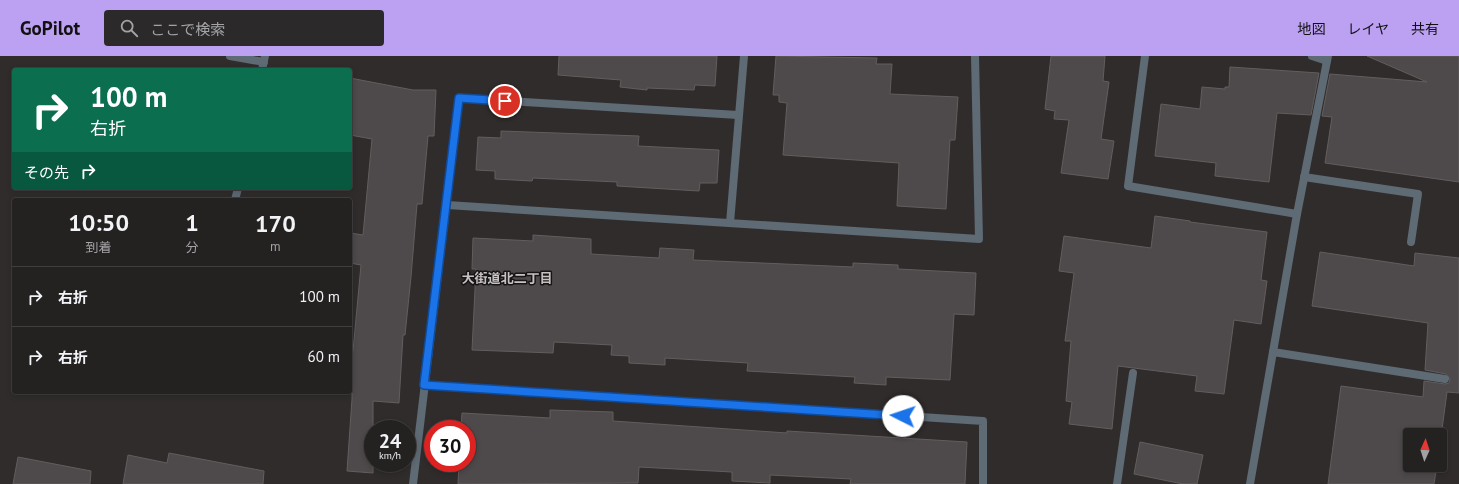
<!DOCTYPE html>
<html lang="ja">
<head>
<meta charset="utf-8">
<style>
  body { margin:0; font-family:"PT Sans","Noto Sans JP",sans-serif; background:#2c292a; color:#f1f3f6; height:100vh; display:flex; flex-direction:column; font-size:15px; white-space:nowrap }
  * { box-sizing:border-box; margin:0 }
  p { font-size:13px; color:#a3a3a5 }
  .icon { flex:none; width:22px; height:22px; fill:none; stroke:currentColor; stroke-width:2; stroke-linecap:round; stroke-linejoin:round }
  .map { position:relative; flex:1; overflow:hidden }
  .details { position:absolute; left:12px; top:142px; width:340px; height:196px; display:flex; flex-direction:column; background:#242121; border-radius:4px; box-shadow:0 2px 6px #0003,0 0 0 1px #413e3f }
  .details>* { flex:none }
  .guide { position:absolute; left:12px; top:12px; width:340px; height:122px; border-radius:4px; box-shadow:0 2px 6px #0003,0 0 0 1px #413e3f; background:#0b6e4f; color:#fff; overflow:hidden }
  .needle { width:26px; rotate:3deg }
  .buttons { position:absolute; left:1403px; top:372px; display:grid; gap:8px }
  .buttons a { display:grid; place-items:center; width:44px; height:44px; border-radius:4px; background:#242121; box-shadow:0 2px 6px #0003,0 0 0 1px #413e3f; font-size:20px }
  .speed { position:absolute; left:364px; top:364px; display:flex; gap:8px; font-size:20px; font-weight:700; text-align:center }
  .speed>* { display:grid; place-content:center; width:52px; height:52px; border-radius:50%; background:#242121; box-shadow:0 2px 6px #0003,0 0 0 1px #413e3f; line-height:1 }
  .speed small { font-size:10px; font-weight:400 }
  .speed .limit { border:6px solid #d22; background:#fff; color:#111 }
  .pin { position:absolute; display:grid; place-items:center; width:34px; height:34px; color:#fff; margin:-17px; border:2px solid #fff; border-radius:50%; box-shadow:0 1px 4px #0007 }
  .me { position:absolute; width:44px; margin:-22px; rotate:274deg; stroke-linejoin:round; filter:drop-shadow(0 0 3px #0008) }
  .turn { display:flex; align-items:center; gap:14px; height:84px; padding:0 12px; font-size:18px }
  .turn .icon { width:52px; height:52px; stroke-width:2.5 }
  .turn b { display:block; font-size:28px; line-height:34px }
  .then { display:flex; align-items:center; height:38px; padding:0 12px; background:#0003; gap:8px; font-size:15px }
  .eta { display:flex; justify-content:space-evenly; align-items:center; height:68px; text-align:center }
  .eta b { font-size:24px; font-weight:700; line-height:28px }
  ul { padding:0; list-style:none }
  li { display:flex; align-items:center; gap:12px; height:60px; padding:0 12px; border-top:1px solid #413e3f }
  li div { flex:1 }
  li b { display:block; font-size:15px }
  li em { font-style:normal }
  header { display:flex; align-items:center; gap:24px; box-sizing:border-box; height:56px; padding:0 20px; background:#bca0f2; color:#111 }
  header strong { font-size:19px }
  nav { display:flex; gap:22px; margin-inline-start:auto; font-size:14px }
  .search { width:280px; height:36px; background:#2c292a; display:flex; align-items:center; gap:10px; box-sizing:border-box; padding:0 14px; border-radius:4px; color:#a3a3a5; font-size:15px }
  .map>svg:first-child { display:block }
  .building { fill:#4e494a; stroke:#625e5e }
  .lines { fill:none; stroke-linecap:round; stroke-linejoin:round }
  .service { stroke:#5e6a74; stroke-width:8 }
  .minor { stroke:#5e6a74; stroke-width:8 }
  .route-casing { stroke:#114b97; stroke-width:10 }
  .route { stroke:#1a73e8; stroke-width:7 }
  .labels { text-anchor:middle; stroke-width:3; stroke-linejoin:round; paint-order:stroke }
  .neighbourhood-label { font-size:13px; font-weight:bold; fill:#c7c1c2; stroke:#161515 }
</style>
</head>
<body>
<header>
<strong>GoPilot</strong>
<div class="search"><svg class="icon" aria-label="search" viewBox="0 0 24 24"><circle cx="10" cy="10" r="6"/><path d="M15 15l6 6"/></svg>ここで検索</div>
<nav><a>地図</a><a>レイヤ</a><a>共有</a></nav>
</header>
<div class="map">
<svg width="1459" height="428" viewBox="0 0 1459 428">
  <rect width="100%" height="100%" fill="#302c2c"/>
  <!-- building -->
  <g class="building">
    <path d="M559,0H717L715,30L695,29L694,34L647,32V34L620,31L621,24L558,19Z"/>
    <path d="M776,0L877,2L876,8H892L890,38L958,41L955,84H950L946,153L897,150L899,107L783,99L787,47L779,46V39H773Z"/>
    <path d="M1051,0H1105L1103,25L1109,26L1101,83L1114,85L1108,123L1061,117L1069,64L1054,63L1055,55L1045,53Z"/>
    <path d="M1367,0H1459V126L1325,107L1332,61L1322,60L1330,18L1427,26Z"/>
    <path d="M1230,11L1319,17L1311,59L1277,57L1269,126L1215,120L1216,107L1155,100L1161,48L1200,53L1202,31L1225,33V31H1229Z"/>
    <path d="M350,22L413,34H436L434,80H428L422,148H417L411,221L405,279H403L399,347L373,345V417L347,415L352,343V337H350V295H353L361,209L350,207V177L363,179L372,83L350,79Z"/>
    <path d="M501,75L639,80L638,90L719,94L717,127H700L699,135L617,130V126L533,122L532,125L495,123V115L476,114L478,81L501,82Z"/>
    <path d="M1155,160L1190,165V166L1267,176L1261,224L1267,225L1261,268L1234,264L1224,338L1195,335L1197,320L1118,310L1112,373L1069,368L1072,346L1066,345L1071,285H1065L1074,217L1059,215L1064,180L1151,192Z"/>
    <path d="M533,179L591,183V198L659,202L660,192L694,194L693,204L853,211V207L898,209V213L976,217L974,259L954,258L950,324L886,321V329L854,327L855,321L747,315L748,307L665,302V309L629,307V300L611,299L612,289L554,286L553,297L472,294L476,213H472L473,182L533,185Z"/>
    <path d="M1320,196L1414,210L1415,197L1459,202V337L1447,336L1440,388V379H1410V409H1437L1434,428H1328L1341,330L1423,341L1424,325L1445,328L1449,327L1450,323L1446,318L1425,314L1428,267L1312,250Z"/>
    <path d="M550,354L613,356V365L787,377V375L967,386L965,428H850L851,423L770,419V427L732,425V416L639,411L638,427L458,428L459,407H467V373H461L462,357L550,362Z"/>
    <path d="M1140,386L1203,399L1197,428H1183L1134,418Z"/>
    <path d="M169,397L264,415L263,428H123L128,399L167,407Z"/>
    <path d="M18,401L91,415L90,428H13Z"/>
  </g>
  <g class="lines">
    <!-- service -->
    <g class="service">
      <path d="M1304,121L1418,138L1411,186"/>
      <path d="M1273,296L1445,323"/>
    </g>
    <!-- minor -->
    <g class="minor">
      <path d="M230,0L264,6"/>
      <path d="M1145,0L1128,130L1297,158"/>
      <path d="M1312,0L1327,5"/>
      <path d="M262,14L265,0"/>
      <path d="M235,144L238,132"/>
      <path d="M447,149L979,183L975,0"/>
      <path d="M730,167L744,0"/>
      <path d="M424,329L983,365V428"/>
      <path d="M413,428L459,42L738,59"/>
      <path d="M1117,428L1133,317"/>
      <path d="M1250,428L1297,158L1328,0"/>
    </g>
  </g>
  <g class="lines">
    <defs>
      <path id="route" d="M505,45L459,42L424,329L903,360"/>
    </defs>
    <!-- route casing -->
    <use href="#route" class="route-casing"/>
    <!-- route -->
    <use href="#route" class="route"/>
  </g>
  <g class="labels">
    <!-- neighbourhood labels -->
    <g class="neighbourhood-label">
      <text x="507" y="227">大街道北二丁目</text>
    </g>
  </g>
</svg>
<div class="buttons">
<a><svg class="needle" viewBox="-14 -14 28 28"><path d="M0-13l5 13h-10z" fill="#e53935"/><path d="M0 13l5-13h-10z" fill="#a3a3a5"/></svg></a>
</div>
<div class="speed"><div>24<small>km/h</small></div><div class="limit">30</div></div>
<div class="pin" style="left:505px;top:45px;background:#d93025"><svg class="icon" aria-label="arrive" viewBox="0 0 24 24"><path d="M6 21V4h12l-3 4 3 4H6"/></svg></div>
<svg class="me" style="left:903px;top:360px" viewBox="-20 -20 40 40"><circle r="19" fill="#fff"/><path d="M0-13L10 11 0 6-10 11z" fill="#1a73e8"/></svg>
<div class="guide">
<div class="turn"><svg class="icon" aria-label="right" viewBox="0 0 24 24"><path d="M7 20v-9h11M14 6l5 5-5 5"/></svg><div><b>100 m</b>右折</div></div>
<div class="then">その先<svg class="icon" aria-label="right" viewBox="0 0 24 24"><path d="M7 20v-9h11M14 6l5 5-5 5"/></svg></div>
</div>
<section class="details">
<div class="eta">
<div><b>10:50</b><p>到着</p></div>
<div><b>1</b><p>分</p></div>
<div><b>170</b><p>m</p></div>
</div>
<ul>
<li><svg class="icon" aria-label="right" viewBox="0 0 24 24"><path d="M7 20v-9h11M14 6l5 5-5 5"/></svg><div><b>右折</b></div><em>100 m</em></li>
<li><svg class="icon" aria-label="right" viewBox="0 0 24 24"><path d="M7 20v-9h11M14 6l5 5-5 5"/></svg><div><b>右折</b></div><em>60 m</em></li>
</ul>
</section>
</div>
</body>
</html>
